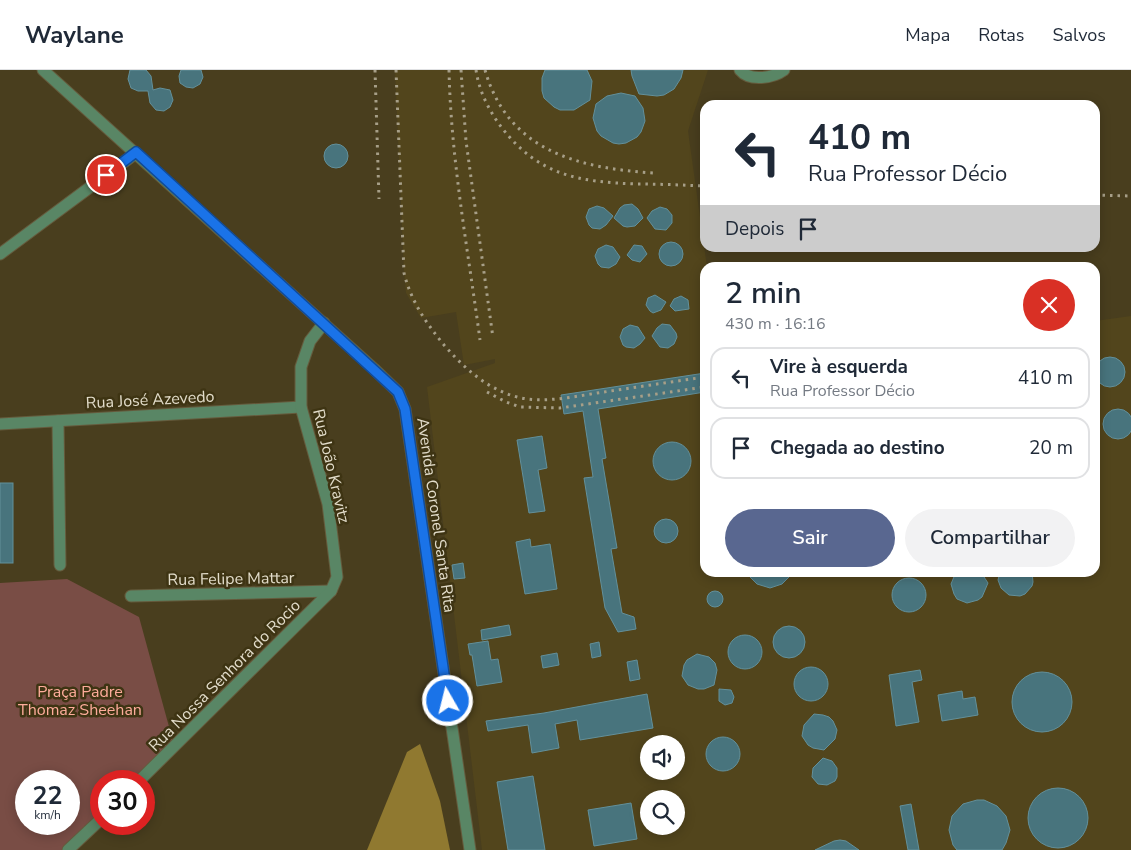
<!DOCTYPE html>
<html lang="pt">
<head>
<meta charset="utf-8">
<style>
  body { margin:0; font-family:"Nunito Sans",sans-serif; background:#f2f2f3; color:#1f2937; height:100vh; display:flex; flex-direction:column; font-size:19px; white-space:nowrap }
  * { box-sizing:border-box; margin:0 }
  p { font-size:16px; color:#747a83 }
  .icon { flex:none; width:28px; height:28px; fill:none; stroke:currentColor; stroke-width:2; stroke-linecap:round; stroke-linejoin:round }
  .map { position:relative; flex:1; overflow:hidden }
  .details { position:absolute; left:700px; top:192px; width:400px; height:315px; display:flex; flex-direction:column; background:#fff; border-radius:15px; box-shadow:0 2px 12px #0003 }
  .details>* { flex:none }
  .hud { position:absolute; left:700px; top:30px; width:400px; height:152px; border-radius:15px; box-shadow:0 2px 12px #0003; background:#fff; color:#1f2937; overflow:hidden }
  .buttons { position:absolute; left:640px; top:665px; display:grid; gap:10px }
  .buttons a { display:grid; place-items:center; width:45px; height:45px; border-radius:50%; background:#fff; box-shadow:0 2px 12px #0003; font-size:25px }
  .speed { position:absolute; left:15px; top:700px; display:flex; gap:10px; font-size:25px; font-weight:700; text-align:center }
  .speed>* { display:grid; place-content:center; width:65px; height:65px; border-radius:50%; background:#fff; box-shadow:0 2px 12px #0003; line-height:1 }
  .speed small { font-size:12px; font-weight:400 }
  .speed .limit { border:8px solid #d22; background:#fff; color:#111 }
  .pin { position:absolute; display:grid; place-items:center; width:42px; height:42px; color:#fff; margin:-21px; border:2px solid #fff; border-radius:50%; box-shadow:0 1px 5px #0007 }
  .me { position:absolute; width:55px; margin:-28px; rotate:352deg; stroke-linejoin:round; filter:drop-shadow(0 0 4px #0008) }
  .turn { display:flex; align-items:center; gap:18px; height:105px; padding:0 25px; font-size:22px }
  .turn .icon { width:65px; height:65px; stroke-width:2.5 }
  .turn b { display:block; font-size:35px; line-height:42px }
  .then { display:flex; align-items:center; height:48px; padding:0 25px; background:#0003; gap:10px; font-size:19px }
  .round { display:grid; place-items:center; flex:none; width:52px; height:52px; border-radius:26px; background:#f2f2f3 }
  .summary { display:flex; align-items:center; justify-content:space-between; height:85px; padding:0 25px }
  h1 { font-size:30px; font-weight:600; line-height:38px }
  .action { display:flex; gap:10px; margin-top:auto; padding:10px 25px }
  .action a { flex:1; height:58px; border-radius:30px; background:#596790; color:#fff; font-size:20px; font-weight:600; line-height:58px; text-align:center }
  .action a+a { background:#f2f2f3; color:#1f2937 }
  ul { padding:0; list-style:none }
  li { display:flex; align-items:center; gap:15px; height:62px; margin:0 10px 8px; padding:0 15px; border:2px solid #e0e1e3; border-radius:15px }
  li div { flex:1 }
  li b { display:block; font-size:19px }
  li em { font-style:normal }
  header { display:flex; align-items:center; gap:30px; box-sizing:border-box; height:70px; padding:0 25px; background:#fff; border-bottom:1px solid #e0e1e3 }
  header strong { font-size:24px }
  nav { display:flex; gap:28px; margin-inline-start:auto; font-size:18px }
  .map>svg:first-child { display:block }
  .built { fill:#52451c; fill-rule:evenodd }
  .green { fill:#794d45; fill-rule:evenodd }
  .water { fill:#907930 }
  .building { fill:#48747d; stroke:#63909a }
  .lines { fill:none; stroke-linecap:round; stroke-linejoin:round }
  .minor-casing { stroke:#655b3d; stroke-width:13 }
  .minor { stroke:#598665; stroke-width:11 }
  .rail { stroke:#a79f88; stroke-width:3; stroke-dasharray:2.5 5; stroke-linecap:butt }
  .route-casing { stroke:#114b97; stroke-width:12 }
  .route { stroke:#1a73e8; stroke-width:9 }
  .labels { text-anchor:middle; stroke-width:5; stroke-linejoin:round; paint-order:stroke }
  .street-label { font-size:16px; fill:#e3ddcb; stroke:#3e3413 }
  .park-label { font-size:16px; fill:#feac9b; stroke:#3e3413 }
</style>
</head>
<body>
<header>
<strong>Waylane</strong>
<nav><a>Mapa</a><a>Rotas</a><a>Salvos</a></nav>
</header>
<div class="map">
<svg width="1131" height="780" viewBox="0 0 1131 780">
  <rect width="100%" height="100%" fill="#493e1e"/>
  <!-- built -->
  <path class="built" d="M395,0H708L688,61L707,197L705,198V502H1095V251L1131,246V780H482L427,317L495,293V289L464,295L456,242L421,248L406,223L404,200ZM649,674H676V701H649ZM649,729H676V756H649Z"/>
  <!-- green -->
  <path class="green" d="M67,509L139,547L174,675L136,711H101V744L63,780H0V513ZM26,711H69V754H26Z"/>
  <!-- water -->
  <path class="water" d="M420,674L440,731L450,780H367L407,682Z"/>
  <!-- building -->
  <g class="building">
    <path d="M130,0H146L151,6L153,20L160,18L170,20L173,30L170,37L164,41L156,40L150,33L148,21H138L131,18L128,9Z"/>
    <path d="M181,0H201L203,7L200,14L193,18L186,17L180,13L179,6Z"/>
    <path d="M545,0H587L592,11L590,30L574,40H560L554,37L544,28L542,21V8Z"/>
    <path d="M631,0H683L681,8L674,19L664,25L657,26L639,24L632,6Z"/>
    <path d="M621,23L635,26L643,38L645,51L641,62L637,67L626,73L619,74L613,73L601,66L597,61L593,48L596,34L607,26Z"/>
    <circle cx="336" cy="86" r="12"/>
    <path d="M632,134L638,139L643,148L635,156L627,157L623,156L614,148L620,138L624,135Z"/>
    <path d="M597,136L604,138L613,146L606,155L600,159L592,158L589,155L586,147L589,139Z"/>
    <path d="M660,137L667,139L672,145V153L666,160L655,159L647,148L652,141Z"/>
    <circle cx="671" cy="184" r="12"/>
    <path d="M606,175L613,177L620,187L616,194L609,198L601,197L598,194L595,186L598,179Z"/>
    <path d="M634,175L642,176L647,184L640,192L632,190L627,185Z"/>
    <path d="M655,225L666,232L661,240L653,243L650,241L646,235L648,228Z"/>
    <path d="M681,226L688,230L689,239L675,241L670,236L674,229Z"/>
    <path d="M662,254L670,255L676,263L677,267L674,274L668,278L660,277L652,266L657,258Z"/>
    <path d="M630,255L638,257L645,268L640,274L634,278L626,277L623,275L620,267L623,259Z"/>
    <circle cx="1110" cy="302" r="15"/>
    <path d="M705,303V322L598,339L606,388L602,389L617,478L611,479L622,543L634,547L636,559L618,562L605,538L584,408L593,407L583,341L564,344L561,325Z"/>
    <circle cx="1118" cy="354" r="15"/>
    <path d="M542,366L547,398L538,400L545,441L529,443L517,370Z"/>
    <circle cx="672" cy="391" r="19"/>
    <rect x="0" y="413" width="13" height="80"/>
    <circle cx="666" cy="461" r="12"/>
    <path d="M530,469L531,477L550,474L557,519L525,524L516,472Z"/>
    <path d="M463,493L465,508L454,509L452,495Z"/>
    <path d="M745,502H794L782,514L770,518L757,514Z"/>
    <path d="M956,502H980L982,504L988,513L982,527L978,530L967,533L957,529L954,524L951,514Z"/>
    <path d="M1000,502H1032L1033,512L1032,516L1025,524L1020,526L1009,525L1001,518L998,510Z"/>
    <circle cx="909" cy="525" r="17"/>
    <circle cx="715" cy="529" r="8"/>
    <path d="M509,555L511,565L482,570L481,560Z"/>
    <circle cx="789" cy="572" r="16"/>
    <circle cx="745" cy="582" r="17"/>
    <path d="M488,571L491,590L498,589L502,612L477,616L472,585H470L468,574Z"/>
    <path d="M599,572L601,586L592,588L590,574Z"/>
    <path d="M557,583L559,595L543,598L541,586Z"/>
    <path d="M697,584L709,587L715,593L717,600L714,615L704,619H698L688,615L682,606L684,595L687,590Z"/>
    <path d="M637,590L640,609L630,611L627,592Z"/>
    <circle cx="811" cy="614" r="17"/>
    <path d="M920,600L922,610L912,612L919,652L896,656L889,605Z"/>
    <circle cx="1042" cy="632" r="30"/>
    <path d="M719,619L731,620L734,627L732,633L725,635L719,631Z"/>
    <path d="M962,621L963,629L975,627L978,645L942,651L938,625Z"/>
    <path d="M647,624L653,658L580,670L577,650L555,654L559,678L532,683L528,655L488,661L486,651L544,643Z"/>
    <path d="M814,644L823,645L829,647L833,651L837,660L835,669L824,680L813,678L808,675L802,666L804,655Z"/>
    <circle cx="723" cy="684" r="17"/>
    <path d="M823,688L832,691L837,698V707L835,711L827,715L818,714L812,707L813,698Z"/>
    <path d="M533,706L545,780H508L497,712Z"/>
    <circle cx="1058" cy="748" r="30"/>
    <path d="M977,730H984L997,736L1006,746L1010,760L1006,773L1002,780H957L953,775L949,760L952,746L963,734Z"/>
    <path d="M631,733L637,769L594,776L588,740Z"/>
    <path d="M911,734L919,780H908L900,736Z"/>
    <path d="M840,770L846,771L859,780H815L834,771Z"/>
  </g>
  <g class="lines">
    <defs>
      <g id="minor">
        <path d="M43,0L374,299L398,322L405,339L470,780"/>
        <path d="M740,0C750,12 773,8 784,0"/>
        <path d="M0,184L136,83"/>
        <path d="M58,351L60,495"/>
        <path d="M0,354L301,337"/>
        <path d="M131,526L331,521"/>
        <path d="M139,711L331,521L337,507L328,434L301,337V297L310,271L324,253"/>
        <path d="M68,780L101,749"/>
      </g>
    </defs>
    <!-- minor casing -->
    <use href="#minor" class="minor-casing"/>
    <!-- minor -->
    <use href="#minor" class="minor"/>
    <!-- rail -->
    <g class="rail">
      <path d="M375,0L379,129"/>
      <path d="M396,0L404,203C411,231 426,253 444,275C464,298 487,319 517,327C544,334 576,326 604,322C637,317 671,312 705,307"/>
      <path d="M449,0C451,90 468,180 480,270"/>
      <path d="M461,0L466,71L493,268"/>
      <path d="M476,0C479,21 489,41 502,58C539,106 580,112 637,114C659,114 682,115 705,116"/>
      <path d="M485,0C508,81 578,98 653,103"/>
      <path d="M1095,125L1131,126"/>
      <path d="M487,322L506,332L520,337L560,338L705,317"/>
    </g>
  </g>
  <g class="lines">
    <defs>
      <path id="route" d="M106,105L136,82L398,322L405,339L448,631"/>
    </defs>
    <!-- route casing -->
    <use href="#route" class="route-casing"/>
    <!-- route -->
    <use href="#route" class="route"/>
  </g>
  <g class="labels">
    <!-- street labels -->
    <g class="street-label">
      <text transform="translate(150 329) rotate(-3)" y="6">Rua José Azevedo</text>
      <text transform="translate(332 396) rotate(77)" y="6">Rua João Kravitz</text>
      <text transform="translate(437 445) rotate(82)" y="6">Avenida Coronel Santa Rita</text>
      <text transform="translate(231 508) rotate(-1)" y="6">Rua Felipe Mattar</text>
      <text transform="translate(224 605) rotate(-45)" y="6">Rua Nossa Senhora do Rocio</text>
    </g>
    <!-- park labels -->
    <g class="park-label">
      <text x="80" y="627">Praça Padre<tspan x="80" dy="18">Thomaz Sheehan</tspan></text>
    </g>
  </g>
</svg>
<div class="buttons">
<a><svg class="icon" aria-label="sound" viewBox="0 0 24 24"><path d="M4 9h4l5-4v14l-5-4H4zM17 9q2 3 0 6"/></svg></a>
<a><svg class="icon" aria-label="search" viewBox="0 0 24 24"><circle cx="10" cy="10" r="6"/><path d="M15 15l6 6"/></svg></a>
</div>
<div class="speed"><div>22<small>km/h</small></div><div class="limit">30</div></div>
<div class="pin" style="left:106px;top:105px;background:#d93025"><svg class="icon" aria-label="arrive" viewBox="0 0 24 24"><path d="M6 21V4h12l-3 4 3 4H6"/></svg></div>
<svg class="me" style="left:448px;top:631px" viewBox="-20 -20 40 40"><circle r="17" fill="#1a73e8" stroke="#fff" stroke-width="3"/><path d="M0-11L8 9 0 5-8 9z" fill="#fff"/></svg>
<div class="hud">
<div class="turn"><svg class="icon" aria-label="left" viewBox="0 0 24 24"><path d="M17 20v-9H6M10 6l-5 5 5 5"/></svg><div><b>410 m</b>Rua Professor Décio</div></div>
<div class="then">Depois<svg class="icon" aria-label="arrive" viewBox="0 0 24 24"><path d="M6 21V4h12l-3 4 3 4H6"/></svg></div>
</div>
<section class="details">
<div class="summary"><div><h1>2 min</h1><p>430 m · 16:16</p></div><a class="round" style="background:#d93025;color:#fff"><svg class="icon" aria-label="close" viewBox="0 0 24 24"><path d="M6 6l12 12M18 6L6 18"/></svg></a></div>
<ul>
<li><svg class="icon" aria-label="left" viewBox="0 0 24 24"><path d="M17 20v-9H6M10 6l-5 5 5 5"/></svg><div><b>Vire à esquerda</b><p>Rua Professor Décio</p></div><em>410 m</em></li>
<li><svg class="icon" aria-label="arrive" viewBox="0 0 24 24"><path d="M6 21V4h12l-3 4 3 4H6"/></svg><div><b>Chegada ao destino</b></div><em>20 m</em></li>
</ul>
<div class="action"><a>Sair</a><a>Compartilhar</a></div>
</section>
</div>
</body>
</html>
